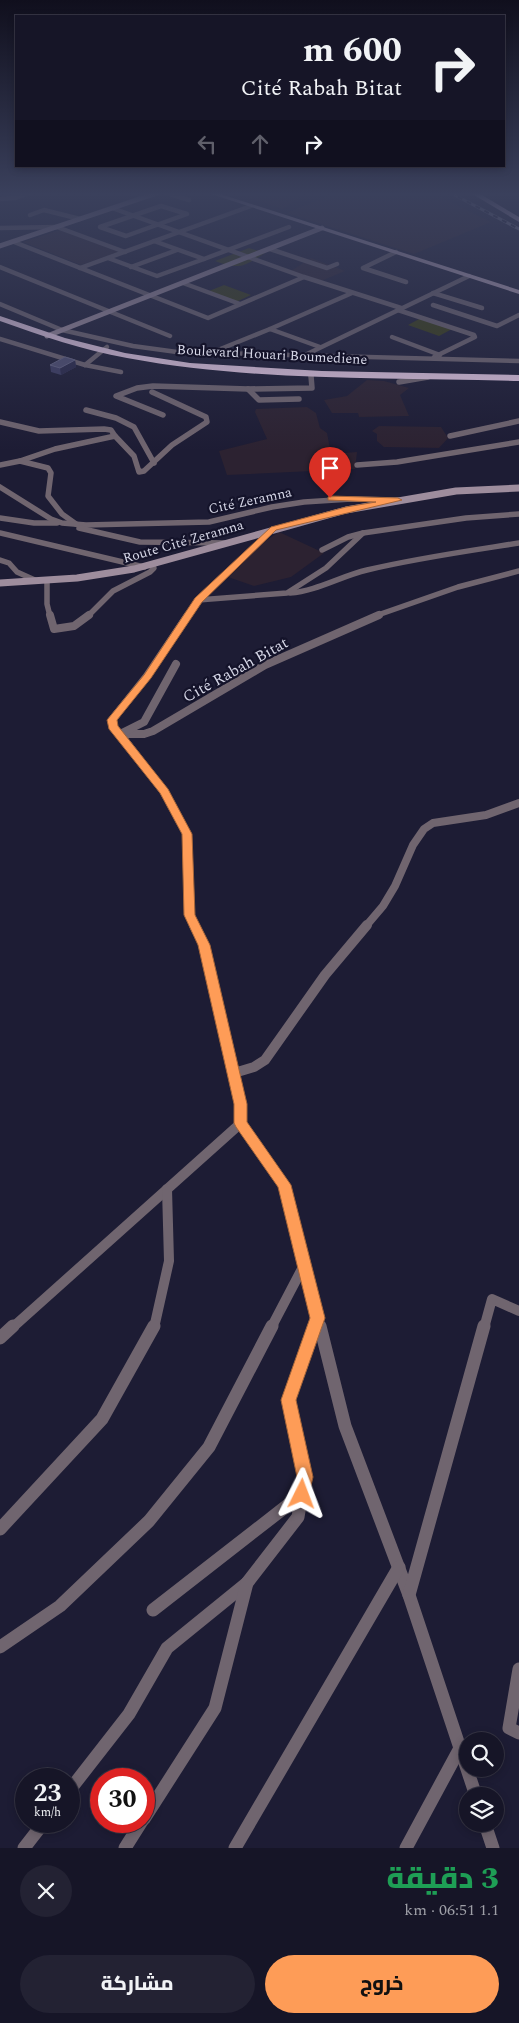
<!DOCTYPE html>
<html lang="ar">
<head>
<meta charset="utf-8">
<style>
  body { margin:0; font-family:Spectral,Cairo,serif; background:#232233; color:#f1f3f6; direction:rtl; height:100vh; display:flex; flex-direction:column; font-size:19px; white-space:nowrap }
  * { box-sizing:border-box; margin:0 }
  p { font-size:16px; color:#9e9fa7 }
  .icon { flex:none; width:28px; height:28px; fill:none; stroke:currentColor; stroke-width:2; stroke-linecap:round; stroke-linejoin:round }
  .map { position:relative; height:1848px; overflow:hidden; direction:ltr }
  .side { display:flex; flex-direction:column; background:#161527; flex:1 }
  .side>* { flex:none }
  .hud { position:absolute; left:15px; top:15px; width:490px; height:152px; border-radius:0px; box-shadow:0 2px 8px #0003,0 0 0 1px #353444; direction:rtl; background:#161527; color:#f1f3f6; overflow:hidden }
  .tools { position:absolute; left:459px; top:1732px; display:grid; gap:10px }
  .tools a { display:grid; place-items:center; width:45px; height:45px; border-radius:50%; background:#161527; box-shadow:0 2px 8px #0003,0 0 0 1px #353444; font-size:25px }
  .speed { position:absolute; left:15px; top:1768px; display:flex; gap:10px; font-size:25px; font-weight:700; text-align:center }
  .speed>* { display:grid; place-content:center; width:65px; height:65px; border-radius:50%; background:#161527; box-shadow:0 2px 8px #0003,0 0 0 1px #353444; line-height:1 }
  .speed small { font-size:12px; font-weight:400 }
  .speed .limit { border:8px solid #d22; background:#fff; color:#111 }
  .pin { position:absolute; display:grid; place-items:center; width:42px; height:42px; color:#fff; margin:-51px -21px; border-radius:50% 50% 50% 0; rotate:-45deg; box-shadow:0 0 5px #0007 }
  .pin .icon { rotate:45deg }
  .me { position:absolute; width:55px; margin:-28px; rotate:3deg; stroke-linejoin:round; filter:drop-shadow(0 0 4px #0008) }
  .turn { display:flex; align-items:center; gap:18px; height:105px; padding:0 20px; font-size:22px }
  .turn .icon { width:65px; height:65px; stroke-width:2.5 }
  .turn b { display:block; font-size:35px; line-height:42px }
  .lanes { display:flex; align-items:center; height:48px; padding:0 20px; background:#0003; justify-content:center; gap:25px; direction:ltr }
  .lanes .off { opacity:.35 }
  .round { display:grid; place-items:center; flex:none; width:52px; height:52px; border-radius:26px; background:#232233 }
  .overview { display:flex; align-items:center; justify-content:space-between; height:85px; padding:0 20px }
  h1 { font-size:30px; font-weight:800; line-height:38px; color:#1e9e55 }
  .action { display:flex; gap:10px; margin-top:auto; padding:10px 20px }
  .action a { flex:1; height:58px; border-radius:30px; background:#fe9c57; color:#111; font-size:20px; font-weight:800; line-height:58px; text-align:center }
  .action a+a { background:#232233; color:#f1f3f6 }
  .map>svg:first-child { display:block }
  .education { fill:#2c2231 }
  .green { fill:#393c12 }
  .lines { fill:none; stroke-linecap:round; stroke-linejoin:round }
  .street-far4 { stroke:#70656f; stroke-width:4.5 }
  .street-far3 { stroke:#70656f; stroke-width:5.5 }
  .street-far2 { stroke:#70656f; stroke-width:8 }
  .street-far1 { stroke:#70656f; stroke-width:10 }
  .street { stroke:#70656f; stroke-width:13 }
  .secondary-far1 { stroke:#9e8d9d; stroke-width:5 }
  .secondary { stroke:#9e8d9d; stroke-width:7 }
  .primary { fill:#c2acc0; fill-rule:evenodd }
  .highway { fill:#e3c8e1; fill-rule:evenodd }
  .rail-casing { stroke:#8e8ea2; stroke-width:3 }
  .rail { stroke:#14132a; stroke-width:2; stroke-dasharray:5; stroke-linecap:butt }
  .wall { fill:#3e3d63 }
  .shaded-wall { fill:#2a294a }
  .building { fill:#4f4e71; stroke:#646383 }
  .route { fill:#fe9c57; stroke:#a56539 }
  .labels { text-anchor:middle; stroke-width:4.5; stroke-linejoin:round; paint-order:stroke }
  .far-street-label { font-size:14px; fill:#d5d6e6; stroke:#14132a }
  .street-label { font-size:16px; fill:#d5d6e6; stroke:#14132a }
</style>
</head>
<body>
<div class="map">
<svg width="519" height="1848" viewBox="0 0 519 1848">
  <rect width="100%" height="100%" fill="#1d1c34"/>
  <!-- education -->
  <g class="education">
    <path d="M232,192H307L283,209Z"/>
    <path d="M337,192H430L491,222L414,254L287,213Z"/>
    <path d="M60,230L119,252L81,265L23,242Z"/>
    <path d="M311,258L345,271L316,283L288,273Z"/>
    <path d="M367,380L384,381L409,388L400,395L409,416L359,417L358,413H332L324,400L347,396Z"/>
    <path d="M307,407L316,413L320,428L327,433L331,454L357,452L355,469L227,475L219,451L267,439L255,412L256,409Z"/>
    <path d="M379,426L441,427L448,438L439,448L384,447L377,441V434L372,431Z"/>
    <path d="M279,532L324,553L291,577L254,586L228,577L264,542Z"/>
  </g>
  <!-- green -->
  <g class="green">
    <path d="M249,248L265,253C243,267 239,270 215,261Z"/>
    <path d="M224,285L251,295L236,302L209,291Z"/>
    <path d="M421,318L452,329L439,336L408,325Z"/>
  </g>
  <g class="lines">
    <!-- street-far4 -->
    <g class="street-far4">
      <path d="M164,192L189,200"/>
      <path d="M0,199L15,198L32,192"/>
      <path d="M161,206L187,214L126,236L100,227Z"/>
      <path d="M112,208L304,277L401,308"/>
      <path d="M30,215L44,210L80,219"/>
      <path d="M0,228L57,227L125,252"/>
      <path d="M14,242L208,318L304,277"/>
      <path d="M270,249L327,268L337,264"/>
      <path d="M396,252L363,268L406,282"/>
      <path d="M108,258L157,276L204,259L154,241"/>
      <path d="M204,259L289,227"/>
      <path d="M0,267L170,336"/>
      <path d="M131,267L177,250"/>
      <path d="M80,268L251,206"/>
      <path d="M183,283L240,304"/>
      <path d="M433,293L482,308"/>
      <path d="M0,304L62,330L133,346L177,352L519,361"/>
      <path d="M433,305L497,326L519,315"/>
      <path d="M398,310L474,335L475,337L434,357"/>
      <path d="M270,329L352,293"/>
      <path d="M392,337L440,355"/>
      <path d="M0,339L85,365L121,372"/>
      <path d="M213,352L270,329L320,347"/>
      <path d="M305,355L469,276"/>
      <path d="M85,365L107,347"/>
      <path d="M311,373V377"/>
    </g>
    <!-- street-far3 -->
    <g class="street-far3">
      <path d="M399,382L428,377"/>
      <path d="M248,389L259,400L299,399"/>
      <path d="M86,410L116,418L134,427L154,463"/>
      <path d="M163,415L116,396L137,388L153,386L248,389L312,388L311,376"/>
      <path d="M0,422L39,431L104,429L111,430L115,436"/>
      <path d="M450,436L519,421"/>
      <path d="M20,461L55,449L115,436L134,456L139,472L144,471L172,445L207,422L206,417L152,392"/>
      <path d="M0,465L20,461L48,468L51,473L48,496L62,514L76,524"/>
      <path d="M357,465L397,462L519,442"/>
      <path d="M0,487L51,519L62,523L86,525L209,522L272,507L304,502L351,499L398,500"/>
      <path d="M0,518L34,523H57"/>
      <path d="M79,528L140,542L227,543"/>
      <path d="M273,529L198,600L287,593L326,568L363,533L466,518L519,514"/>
      <path d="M0,533L144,567"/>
      <path d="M322,550L348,537L363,533"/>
      <path d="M0,560L9,563L17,572L37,581"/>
      <path d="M47,580V604L50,616"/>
      <path d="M290,593C317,591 341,576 367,570C417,558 468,551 519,543"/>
      <path d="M88,616L113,591L150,572L154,568L152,564"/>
      <path d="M187,616L198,600"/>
      <path d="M375,616L458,587L519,571"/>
    </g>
    <!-- street-far2 -->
    <g class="street-far2">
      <path d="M50,615L54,629L74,626L89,615"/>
      <path d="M188,615L147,676L112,720L113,727L120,734H144L153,731L265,665L379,615"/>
      <path d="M176,664L144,722L120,734L164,792L187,834L189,915L194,926"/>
      <path d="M366,926L383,906L395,886L413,845L424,829L433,823L486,815L519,803"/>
    </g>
    <!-- street-far1 -->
    <g class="street-far1">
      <path d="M194,925L204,945L241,1104V1123"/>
      <path d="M234,1073L254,1067L265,1060L325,975L367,925"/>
      <path d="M12,1328L241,1123L284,1185L320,1328"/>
      <path d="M154,1328L169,1261L167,1189"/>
      <path d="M271,1328L304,1265"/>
      <path d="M314,1328L317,1318"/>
      <path d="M484,1328L492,1299L519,1311"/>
    </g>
    <!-- street -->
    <g class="street">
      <path d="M320,1326L345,1426L409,1595"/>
      <path d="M0,1338L13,1326"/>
      <path d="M0,1529L102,1419L154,1326"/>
      <path d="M153,1610L302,1494"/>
      <path d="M0,1647L60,1606L149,1521L209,1447L272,1326"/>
      <path d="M519,1669L509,1728L519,1733"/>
      <path d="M69,1791L129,1714L167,1648L247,1583"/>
      <path d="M476,1796L409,1595L484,1326"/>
      <path d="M144,1819L215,1708L247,1583L298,1517L305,1477L289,1400L314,1326"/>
      <path d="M485,1824L493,1848"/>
      <path d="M24,1848L45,1821"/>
      <path d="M125,1848L142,1821"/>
      <path d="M235,1848L399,1567"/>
      <path d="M406,1848L460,1748"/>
    </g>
    <!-- secondary-far1 -->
    <g class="secondary-far1">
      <path d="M0,246L160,192"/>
      <path d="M47,336L322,228"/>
    </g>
    <!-- secondary -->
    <path class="secondary" d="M0,583L77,578L134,569L346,510L456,491L519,488"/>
    <!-- primary -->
    <path class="primary" d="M205,192H214L519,290V294Z"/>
    <!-- highway -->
    <g class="highway">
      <path d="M469,192H477L519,217V222Z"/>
      <path d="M0,316L65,338L125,353L190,363L322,371L519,375V381C388,377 256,382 127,358C83,350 42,336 0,321Z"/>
    </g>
    <defs>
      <path id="rail" d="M449,192L519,229"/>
    </defs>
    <!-- rail casing -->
    <use href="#rail" class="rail-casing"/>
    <!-- rail -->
    <use href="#rail" class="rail"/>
  </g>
  <!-- wall -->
  <path class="wall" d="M75,360L76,367L61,375L51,372L50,365Z"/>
  <!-- shaded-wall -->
  <path class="shaded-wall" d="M75,360L76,367L61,375L60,368Z"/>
  <!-- building -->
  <path class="building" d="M65,357L75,360L60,368L50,365Z"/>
  <!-- sky -->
  <linearGradient id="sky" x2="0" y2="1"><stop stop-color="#100f1d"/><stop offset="0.43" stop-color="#3a405c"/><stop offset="1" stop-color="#3a405c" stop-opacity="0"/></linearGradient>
  <rect width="519" height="451" fill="url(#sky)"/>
  <!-- route -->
  <path class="route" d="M330,496L398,498L402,500L276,530L202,602L151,678L117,720L118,726L168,789L192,834L195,915L210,945L247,1104V1122L291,1185L325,1318L296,1400L313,1477L308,1499L302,1502L297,1499L294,1494L297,1477L281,1400L310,1318L278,1187L236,1127L234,1123V1104L198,945L184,915L182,834L160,793L109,729L107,720L144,675L195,598L271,527L346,507L376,502L328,500V497Z"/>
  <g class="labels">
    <!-- far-street labels -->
    <g class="far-street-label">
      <text transform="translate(272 354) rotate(3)" y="5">Boulevard Houari Boumediene</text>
      <text transform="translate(250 500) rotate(-12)" y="5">Cité Zeramna</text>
      <text transform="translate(183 541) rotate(-16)" y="5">Route Cité Zeramna</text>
    </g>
    <!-- street labels -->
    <g class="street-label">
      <text transform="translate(235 669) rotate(-29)" y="6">Cité Rabah Bitat</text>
    </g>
  </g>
</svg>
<div class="tools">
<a><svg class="icon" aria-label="search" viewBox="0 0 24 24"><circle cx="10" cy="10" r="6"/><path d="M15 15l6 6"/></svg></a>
<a><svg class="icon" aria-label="layers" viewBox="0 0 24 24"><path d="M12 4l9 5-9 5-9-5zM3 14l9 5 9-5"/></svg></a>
</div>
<div class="speed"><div>23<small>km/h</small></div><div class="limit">30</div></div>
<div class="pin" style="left:330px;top:498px;background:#d93025"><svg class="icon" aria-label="arrive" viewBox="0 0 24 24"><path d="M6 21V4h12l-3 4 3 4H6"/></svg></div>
<svg class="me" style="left:302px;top:1494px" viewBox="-20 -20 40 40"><path d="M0-17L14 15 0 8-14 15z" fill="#fe9c57" stroke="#fff" stroke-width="4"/></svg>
<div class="hud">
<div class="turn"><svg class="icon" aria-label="right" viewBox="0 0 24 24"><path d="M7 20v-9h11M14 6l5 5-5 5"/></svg><div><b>600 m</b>Cité Rabah Bitat</div></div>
<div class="lanes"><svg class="icon off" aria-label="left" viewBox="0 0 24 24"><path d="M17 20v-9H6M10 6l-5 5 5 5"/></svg><svg class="icon off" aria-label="ahead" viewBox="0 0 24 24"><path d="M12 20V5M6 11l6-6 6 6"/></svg><svg class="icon" aria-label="right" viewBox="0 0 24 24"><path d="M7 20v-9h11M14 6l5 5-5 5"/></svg></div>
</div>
</div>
<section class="side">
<div class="overview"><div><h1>3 دقيقة</h1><p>1.1 km · 06:51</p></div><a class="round"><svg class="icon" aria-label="close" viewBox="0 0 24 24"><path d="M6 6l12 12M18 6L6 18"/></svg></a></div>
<div class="action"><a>خروج</a><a>مشاركة</a></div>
</section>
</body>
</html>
